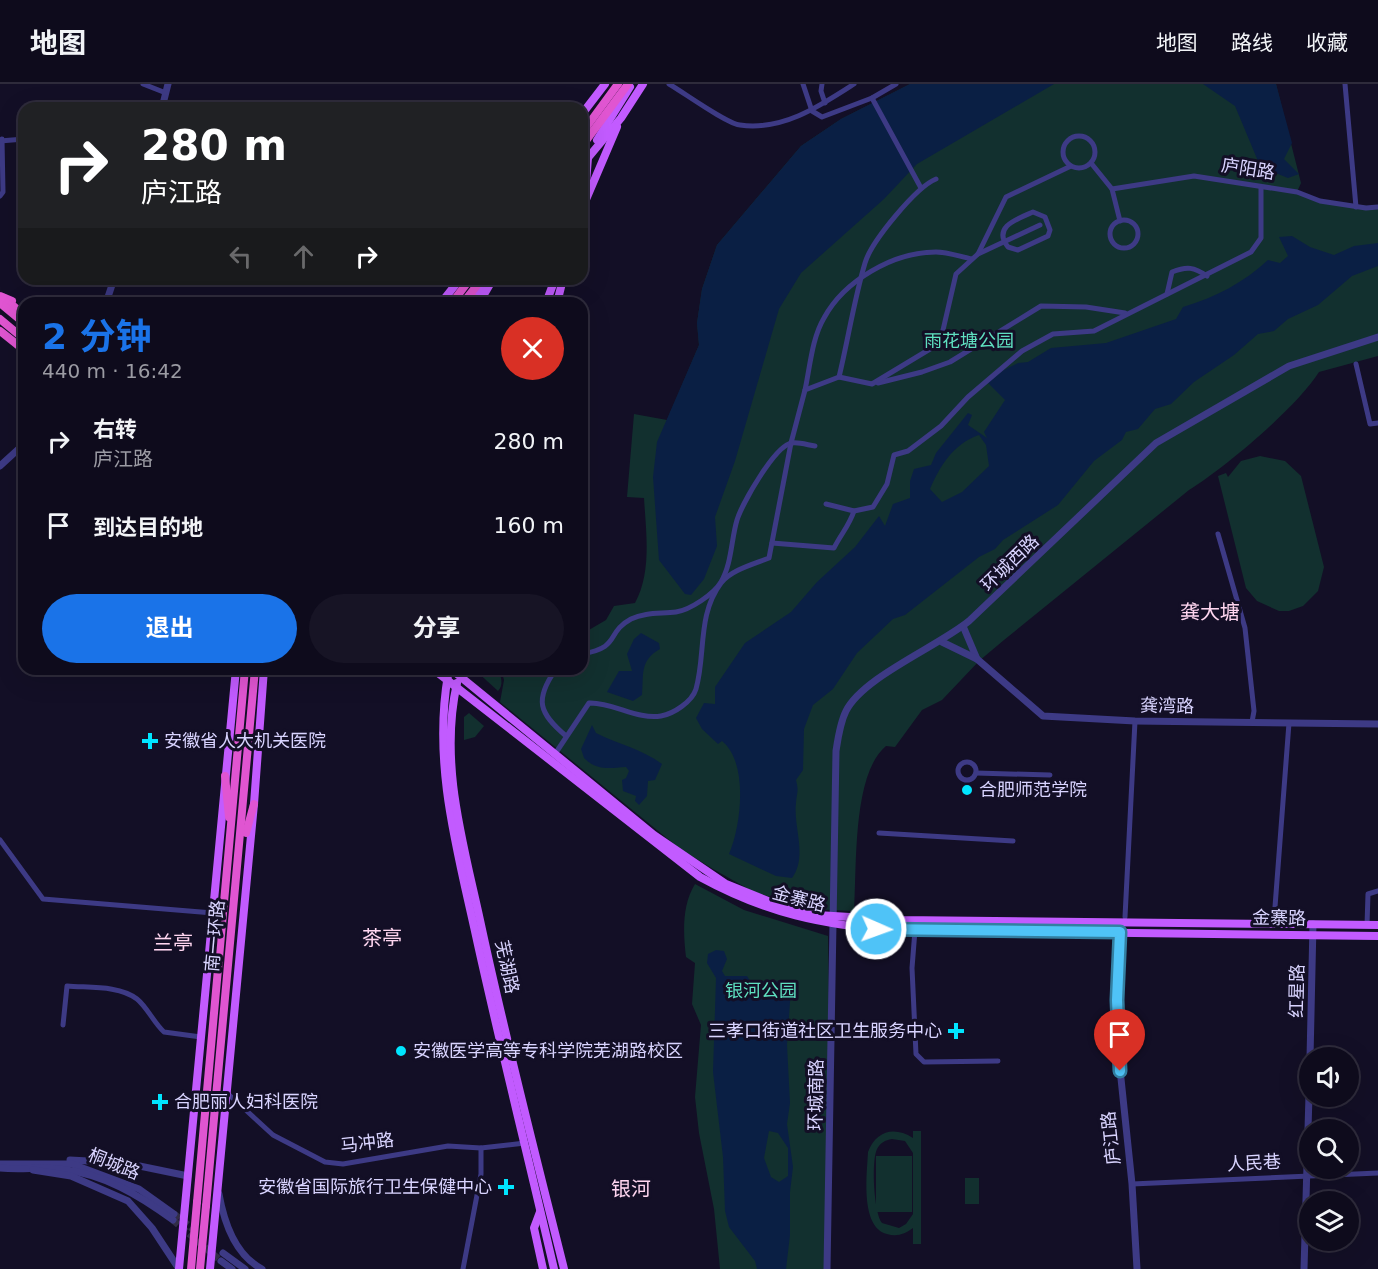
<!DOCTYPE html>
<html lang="zh">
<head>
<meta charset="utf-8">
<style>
  body { margin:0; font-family:"DejaVu Sans","Noto Sans SC",sans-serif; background:#171425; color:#f1f3f6; height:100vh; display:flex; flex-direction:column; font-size:22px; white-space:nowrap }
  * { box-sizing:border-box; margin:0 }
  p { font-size:20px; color:#9b9ba3 }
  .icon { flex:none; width:33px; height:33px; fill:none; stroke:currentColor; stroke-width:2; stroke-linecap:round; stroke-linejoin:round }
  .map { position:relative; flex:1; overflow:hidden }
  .details { position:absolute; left:18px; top:213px; width:570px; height:378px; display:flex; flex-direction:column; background:#0e0b1c; border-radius:18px; box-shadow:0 6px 24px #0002,0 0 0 2px #2e2b3b }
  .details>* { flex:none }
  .hud { position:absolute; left:18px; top:18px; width:570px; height:183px; border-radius:18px; box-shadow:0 6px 24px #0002,0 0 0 2px #2e2b3b; background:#202124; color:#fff; overflow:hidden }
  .tools { position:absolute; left:1299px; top:963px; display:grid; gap:12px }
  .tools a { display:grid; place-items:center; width:60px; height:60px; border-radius:50%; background:#0e0b1c; box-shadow:0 6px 24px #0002,0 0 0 2px #2e2b3b; font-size:30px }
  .pin { position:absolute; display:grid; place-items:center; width:51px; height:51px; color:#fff; margin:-62px -26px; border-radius:50% 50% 50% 0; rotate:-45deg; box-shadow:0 0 6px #0007 }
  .pin .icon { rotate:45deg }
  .me { position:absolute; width:66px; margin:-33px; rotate:92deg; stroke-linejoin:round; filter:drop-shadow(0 0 4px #0008) }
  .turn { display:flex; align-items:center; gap:21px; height:126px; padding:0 24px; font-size:27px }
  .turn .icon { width:78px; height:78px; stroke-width:2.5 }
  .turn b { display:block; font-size:42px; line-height:51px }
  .lanes { display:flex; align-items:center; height:57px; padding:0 24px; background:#0003; justify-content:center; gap:30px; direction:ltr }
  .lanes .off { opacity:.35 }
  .round { display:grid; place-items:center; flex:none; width:63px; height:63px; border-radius:32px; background:#171425 }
  .head { display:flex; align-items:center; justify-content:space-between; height:102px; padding:0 24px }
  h1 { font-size:36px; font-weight:700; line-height:45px; color:#1a73e8 }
  .action { display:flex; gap:12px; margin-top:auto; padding:12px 24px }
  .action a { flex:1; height:69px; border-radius:36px; background:#1a73e8; color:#fff; font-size:24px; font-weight:700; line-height:69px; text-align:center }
  .action a+a { background:#171425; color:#f1f3f6 }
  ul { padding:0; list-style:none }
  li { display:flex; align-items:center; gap:18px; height:84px; padding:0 24px }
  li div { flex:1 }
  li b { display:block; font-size:22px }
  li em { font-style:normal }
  header { display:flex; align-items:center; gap:36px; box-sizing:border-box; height:84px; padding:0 30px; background:#0e0b1c; border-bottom:2px solid #2e2b3b }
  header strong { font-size:28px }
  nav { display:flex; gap:33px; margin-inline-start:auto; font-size:21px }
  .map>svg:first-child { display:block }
  .green { fill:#12302f; fill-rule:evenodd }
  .water { fill:#0a1f44; fill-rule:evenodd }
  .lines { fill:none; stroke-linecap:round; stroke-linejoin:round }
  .tertiary-tunnel { stroke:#312d47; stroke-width:7; stroke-dasharray:7 3.5; stroke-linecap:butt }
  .minor { stroke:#3d3a85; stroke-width:5 }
  .tertiary { stroke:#3d3a85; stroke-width:7 }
  .primary { stroke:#c25bff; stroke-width:8 }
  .trunk { stroke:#e055d1; stroke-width:8 }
  .trunk-bridge { stroke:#e055d1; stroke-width:8 }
  .route-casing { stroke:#337fa1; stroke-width:15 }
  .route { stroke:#4fc3f7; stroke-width:10 }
  .poi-dot { fill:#00e5ff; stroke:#130f26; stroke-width:2 }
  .labels { text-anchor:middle; stroke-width:6; stroke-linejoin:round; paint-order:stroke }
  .street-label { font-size:18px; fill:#d9d4ff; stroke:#130f26 }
  .park-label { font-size:18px; fill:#5fe0c0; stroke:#130f26 }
  .poi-label { font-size:18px; fill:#d9d4ff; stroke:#130f26; text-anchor:start }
  .neighbourhood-label { font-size:20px; fill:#ffd6f0; stroke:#130f26 }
</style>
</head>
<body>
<header>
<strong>地图</strong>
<nav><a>地图</a><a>路线</a><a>收藏</a></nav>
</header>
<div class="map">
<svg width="1378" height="1185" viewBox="0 0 1378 1185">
  <rect width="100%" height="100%" fill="#130f26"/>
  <!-- green -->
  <g class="green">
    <path d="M910,0H1276L1301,99L1297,108L1320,117L1378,123V272L1319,288C1297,323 1225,384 1189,406L1004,556L979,577L942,616L922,626L895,663L886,662C852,690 857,784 854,827L810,825L798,822L752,807L713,785L679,764L500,618L504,596L501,585L525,592L538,585H582V550L606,536L614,522L635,519C652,488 646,448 644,414L627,413L634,330L667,336L699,261L697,239L702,205L717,161L801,62L841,35Z"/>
    <path d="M1260,372L1285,377L1301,392L1324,483L1318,507L1303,522L1289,527H1279L1257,517L1246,504L1218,392L1226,389L1228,393L1241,377Z"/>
    <path d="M474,585H498C501,592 504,601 498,607Z"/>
    <path d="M469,629L484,642L475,653L464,656V633Z"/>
    <path d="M695,800L744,826L828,852L829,921L826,1185H720L714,1125L699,1049L695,1013L701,941L692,920L695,879L686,873C683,848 682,821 695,800Z"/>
    <path d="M913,1047H921V1160H913V1144C905,1150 897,1153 887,1150C860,1143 867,1090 868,1068C876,1047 894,1042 913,1054ZM892,1055L905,1057L913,1069V1130L906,1140L899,1144L882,1139C874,1130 871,1077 877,1065C880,1059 885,1056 892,1055Z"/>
    <rect x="876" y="1072" width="36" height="56"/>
    <rect x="965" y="1094" width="14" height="26"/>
  </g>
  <!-- water -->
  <g class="water">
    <path d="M910,0H1054L917,80L884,115L801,189L779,225L735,377L715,433L717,462L704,495L691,511L685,510L659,476L653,393L657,358L699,261L697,239L702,205L717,161L801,62L841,35Z"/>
    <path d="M1203,0H1276L1292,59L1284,75L1299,90L1288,94L1278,90L1263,89L1235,22Z"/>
    <path d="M1292,152L1310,163L1334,171L1354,162L1378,159V182L1352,192L1318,221L1288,235L1274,247L1258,250L1234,271L1194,298L1171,320L1155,325L1138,345L1126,348L1122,356L1094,377L1058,421L1003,456L995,465L979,473L905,531L893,535L857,569L833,605L813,621L804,645L803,686L796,696C799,708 797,707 796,719C793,743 808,772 792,794L776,792L729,770C741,742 749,679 722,657L718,660L702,645L696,634L704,619L715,620V603L745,559L791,528L817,498L855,463L879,432L885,442L893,420L910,414V397L914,385L931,381L936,369L968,329L972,331L968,341L987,354L984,348L1005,316L988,299L998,289L1018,279L1028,278L1051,264L1106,259L1176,235L1183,223C1216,213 1243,199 1268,176L1280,179L1288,172L1279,153ZM979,351L986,361L989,382L962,408L942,418L930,405C940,382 953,360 979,351Z"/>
    <path d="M641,549L659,559L660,565C639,577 644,591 642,611L633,617L607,608L619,587H632L627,570L634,555Z"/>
    <path d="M592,641L596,649C618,660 642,665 662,680L655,696L648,697L647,712L639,721L635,717L636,712L623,707L622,696L626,694L629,687L626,683C609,684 597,687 584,674L581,665Z"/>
    <path d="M716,866L724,867L727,875L722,887L725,892H747L750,897C765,899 780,893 791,904L787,961L790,1019L787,1040L793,1083L790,1108V1151L786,1185H757L755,1177L729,1143L725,1127L723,1073L713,988L716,894L707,879L708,870ZM769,1047L778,1049L788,1064V1092L779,1098L771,1093L764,1074Z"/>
  </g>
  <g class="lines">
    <!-- tertiary-tunnel -->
    <g class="tertiary-tunnel">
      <path d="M174,1130L198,1149"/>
      <path d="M173,1136L221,1177"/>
    </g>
    <!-- minor -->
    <g class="minor">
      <path d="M143,0L166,9"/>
      <path d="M669,0C683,8 727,40 740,41C783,47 820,22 854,0"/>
      <path d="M803,0L812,27L822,33L872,14L896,0"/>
      <path d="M822,0L821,7L825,19"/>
      <path d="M1345,0L1356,123"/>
      <path d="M872,14L921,104"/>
      <circle cx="1079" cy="68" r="16"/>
      <path d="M0,57L24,55"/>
      <path d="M1091,79L1112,105L1120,137"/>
      <path d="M1112,105L1194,92L1297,108L1320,117L1366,124L1378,123"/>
      <path d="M0,112L3,108L2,55"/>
      <path d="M1033,128L1045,133L1050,146L1048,152L1018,166L1008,163C992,143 1017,135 1033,128Z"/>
      <circle cx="1124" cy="150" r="14"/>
      <path d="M978,170L1040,141"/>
      <path d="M1167,210L1172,188C1187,182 1194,183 1207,192"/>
      <path d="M1356,280L1370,340L1378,339"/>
      <path d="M839,293C848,256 854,216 865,179C871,158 916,103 936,95"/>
      <path d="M878,299L922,288L950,278L1041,222L1086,223L1125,229"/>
      <path d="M805,306C810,283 812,254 824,234C844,197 893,168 936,168C948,168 961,173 972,175"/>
      <path d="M826,420L854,427L873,423L887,400L894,371L908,367L941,342L968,313L1022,267L1053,250L1094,247L1251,168L1261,154V103"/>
      <path d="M1218,450L1245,544L1254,627L1252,638"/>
      <path d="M772,459L834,464C841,450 849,442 854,427"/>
      <path d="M582,570C622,563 605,549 631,535C645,528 661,530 676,528C690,526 714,510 721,498C732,479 731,456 737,436C742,420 775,361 792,359C799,358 808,361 815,362"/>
      <path d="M556,585C534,616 539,629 566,652"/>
      <path d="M555,670L589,619C613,618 637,636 661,632C673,630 692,618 696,605C706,570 697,531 721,499C731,486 754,480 769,474L791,359L805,306L839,293L872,300L940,259L956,190L978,170L1006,113L1071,82"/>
      <circle cx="967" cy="687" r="9"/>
      <path d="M976,689L1050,691"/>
      <path d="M879,749L1013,757"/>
      <path d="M0,756L43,815L213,829"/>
      <path d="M1125,833L1135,637"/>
      <path d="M1274,836L1289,639"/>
      <path d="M1367,841L1368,810L1378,807"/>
      <path d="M915,846L912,884L916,970L924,978L998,977"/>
      <path d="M63,941L67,902C88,904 119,901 137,915C147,923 154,939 164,948L201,953"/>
      <path d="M227,1009L273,1051L325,1078L343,1080L448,1062L481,1064L525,1059"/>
      <path d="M1132,1100L1378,1089"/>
      <path d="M463,1185L481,1090V1064"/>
    </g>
    <!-- tertiary -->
    <g class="tertiary">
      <path d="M162,24L168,0"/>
      <path d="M106,219L114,195"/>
      <path d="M0,382L24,360"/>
      <path d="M963,542L977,575"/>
      <path d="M942,558L977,575L1043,632L1135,637L1378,640"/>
      <path d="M1121,848L1118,966L1132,1100L1137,1185"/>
      <path d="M1310,974L1313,840"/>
      <path d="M70,1076L125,1079L188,1092"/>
      <path d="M0,1080H72L139,1105L174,1130"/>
      <path d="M0,1084C20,1086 40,1083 60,1085C104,1090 139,1111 173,1136"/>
      <path d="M33,1086L71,1092L128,1117L152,1144L179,1185"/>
      <path d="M219,1110C224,1138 235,1171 262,1185"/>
      <path d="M223,1169L245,1185"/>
      <path d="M221,1177L232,1185"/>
      <path d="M827,1185L836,667C838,654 840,639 846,627C863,593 937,563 969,537L1156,359L1289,282L1378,253"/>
      <path d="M1304,1185L1310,976"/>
    </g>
    <!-- primary -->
    <g class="primary">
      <path d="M582,30L605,0"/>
      <path d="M597,56L630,3"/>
      <path d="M582,81L621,34L643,0"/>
      <path d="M585,112L588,74"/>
      <path d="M582,125L617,43"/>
      <path d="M474,214L487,195"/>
      <path d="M441,219L460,195"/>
      <path d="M479,219L493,195"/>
      <path d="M546,219L555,195"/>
      <path d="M557,219L563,195"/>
      <path d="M433,585L700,793C766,829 823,842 898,846L1378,852"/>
      <path d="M451,585L654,751L726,800L783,823L817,831L899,836L1378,841"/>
      <path d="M448,591C432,683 459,772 478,861C502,969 529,1077 554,1185"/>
      <path d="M457,599C439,679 463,758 480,836C505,953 535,1069 564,1185"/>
      <path d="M540,1128L534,1144L543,1185"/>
      <path d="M179,1185L236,585"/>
      <path d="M210,1185L254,720L264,585"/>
    </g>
    <!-- trunk -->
    <g class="trunk">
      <path d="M582,49L618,0"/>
      <path d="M582,62L628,0"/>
      <path d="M457,199L461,195"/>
      <path d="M4,214L24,231"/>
      <path d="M0,219L24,239"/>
      <path d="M452,219L470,195"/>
      <path d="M463,219L482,195"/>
      <path d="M471,219L474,214"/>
      <path d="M0,235L24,255"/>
      <path d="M0,247L24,266"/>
      <path d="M225,692L229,733"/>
      <path d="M246,749L254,720"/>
      <path d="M197,1118L245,585"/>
      <path d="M206,1122L255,585"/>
    </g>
    <!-- trunk-bridge -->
    <g class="trunk-bridge">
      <path d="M0,212L12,217"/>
      <path d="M191,1185L197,1118"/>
      <path d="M200,1185L206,1122"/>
    </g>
  </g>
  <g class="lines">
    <defs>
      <path id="route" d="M876,845L1120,848L1117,916L1120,987"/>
    </defs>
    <!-- route casing -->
    <use href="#route" class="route-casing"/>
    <!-- route -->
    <use href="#route" class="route"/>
  </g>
  <!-- markers -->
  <g class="poi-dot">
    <path d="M147 648h6v6h6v6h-6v6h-6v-6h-6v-6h6z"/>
    <circle cx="967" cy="706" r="6"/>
    <path d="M953 938h6v6h6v6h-6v6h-6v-6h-6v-6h6z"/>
    <circle cx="401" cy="967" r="6"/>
    <path d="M157 1009h6v6h6v6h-6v6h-6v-6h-6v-6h6z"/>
    <path d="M503 1094h6v6h6v6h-6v6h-6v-6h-6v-6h6z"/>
  </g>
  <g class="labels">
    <!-- street labels -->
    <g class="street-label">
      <text transform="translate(1248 85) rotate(9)" y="6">庐阳路</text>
      <text transform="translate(1010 479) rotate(-44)" y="6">环城西路</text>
      <text transform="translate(1167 622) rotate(1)" y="6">龚湾路</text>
      <text transform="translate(799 815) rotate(15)" y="6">金寨路</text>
      <text transform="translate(1279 834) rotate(1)" y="6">金寨路</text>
      <text transform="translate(215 852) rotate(-85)" y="6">南一环路</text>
      <text transform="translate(507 883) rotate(78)" y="6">芜湖路</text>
      <text transform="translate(1297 907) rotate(-89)" y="6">红星路</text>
      <text transform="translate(816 1011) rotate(-89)" y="6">环城南路</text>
      <text transform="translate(1111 1054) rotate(-96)" y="6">庐江路</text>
      <text transform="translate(367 1059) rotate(-7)" y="6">马冲路</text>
      <text transform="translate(1254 1079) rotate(-3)" y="6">人民巷</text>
      <text transform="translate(114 1080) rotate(22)" y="6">桐城路</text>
    </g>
    <!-- park labels -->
    <g class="park-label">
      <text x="969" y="263">雨花塘公园</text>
      <text x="761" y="913">银河公园</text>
    </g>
    <!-- poi labels -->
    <g class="poi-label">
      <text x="164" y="663">安徽省人大机关医院</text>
      <text x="979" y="712">合肥师范学院</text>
      <text x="942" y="953" text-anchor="end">三孝口街道社区卫生服务中心</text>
      <text x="413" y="973">安徽医学高等专科学院芜湖路校区</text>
      <text x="174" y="1024">合肥丽人妇科医院</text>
      <text x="492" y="1109" text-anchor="end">安徽省国际旅行卫生保健中心</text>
    </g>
    <!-- neighbourhood labels -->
    <g class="neighbourhood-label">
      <text x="1210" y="535">龚大塘</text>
      <text x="382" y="861">茶亭</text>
      <text x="173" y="866">兰亭</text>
      <text x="631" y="1112">银河</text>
    </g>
  </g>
</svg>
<div class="tools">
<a><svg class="icon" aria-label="sound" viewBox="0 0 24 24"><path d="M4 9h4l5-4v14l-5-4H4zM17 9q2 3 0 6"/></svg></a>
<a><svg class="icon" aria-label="search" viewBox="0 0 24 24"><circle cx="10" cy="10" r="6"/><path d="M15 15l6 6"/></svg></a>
<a><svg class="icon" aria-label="layers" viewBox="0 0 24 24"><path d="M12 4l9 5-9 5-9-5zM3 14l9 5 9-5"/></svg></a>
</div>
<div class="pin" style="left:1120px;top:987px;background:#d93025"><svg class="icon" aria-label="arrive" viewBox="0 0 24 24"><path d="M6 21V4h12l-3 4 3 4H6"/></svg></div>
<svg class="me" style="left:876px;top:845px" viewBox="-20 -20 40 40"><circle r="17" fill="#4fc3f7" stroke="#fff" stroke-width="3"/><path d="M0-11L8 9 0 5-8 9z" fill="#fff"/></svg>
<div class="hud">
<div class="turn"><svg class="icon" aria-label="right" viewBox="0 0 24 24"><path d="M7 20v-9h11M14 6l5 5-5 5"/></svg><div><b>280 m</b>庐江路</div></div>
<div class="lanes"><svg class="icon off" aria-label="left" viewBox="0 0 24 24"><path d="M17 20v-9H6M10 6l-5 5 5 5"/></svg><svg class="icon off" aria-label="ahead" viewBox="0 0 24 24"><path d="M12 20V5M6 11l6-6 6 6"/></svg><svg class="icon" aria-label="right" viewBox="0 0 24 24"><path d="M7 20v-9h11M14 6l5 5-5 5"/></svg></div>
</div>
<section class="details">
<div class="head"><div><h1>2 分钟</h1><p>440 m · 16:42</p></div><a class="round" style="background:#d93025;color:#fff"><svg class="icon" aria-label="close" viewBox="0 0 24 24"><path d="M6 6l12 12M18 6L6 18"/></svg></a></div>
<ul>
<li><svg class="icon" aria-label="right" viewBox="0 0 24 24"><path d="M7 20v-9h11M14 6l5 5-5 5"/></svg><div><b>右转</b><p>庐江路</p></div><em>280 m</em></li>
<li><svg class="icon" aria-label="arrive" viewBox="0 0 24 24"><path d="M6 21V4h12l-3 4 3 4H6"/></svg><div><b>到达目的地</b></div><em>160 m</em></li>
</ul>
<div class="action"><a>退出</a><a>分享</a></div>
</section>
</div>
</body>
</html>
